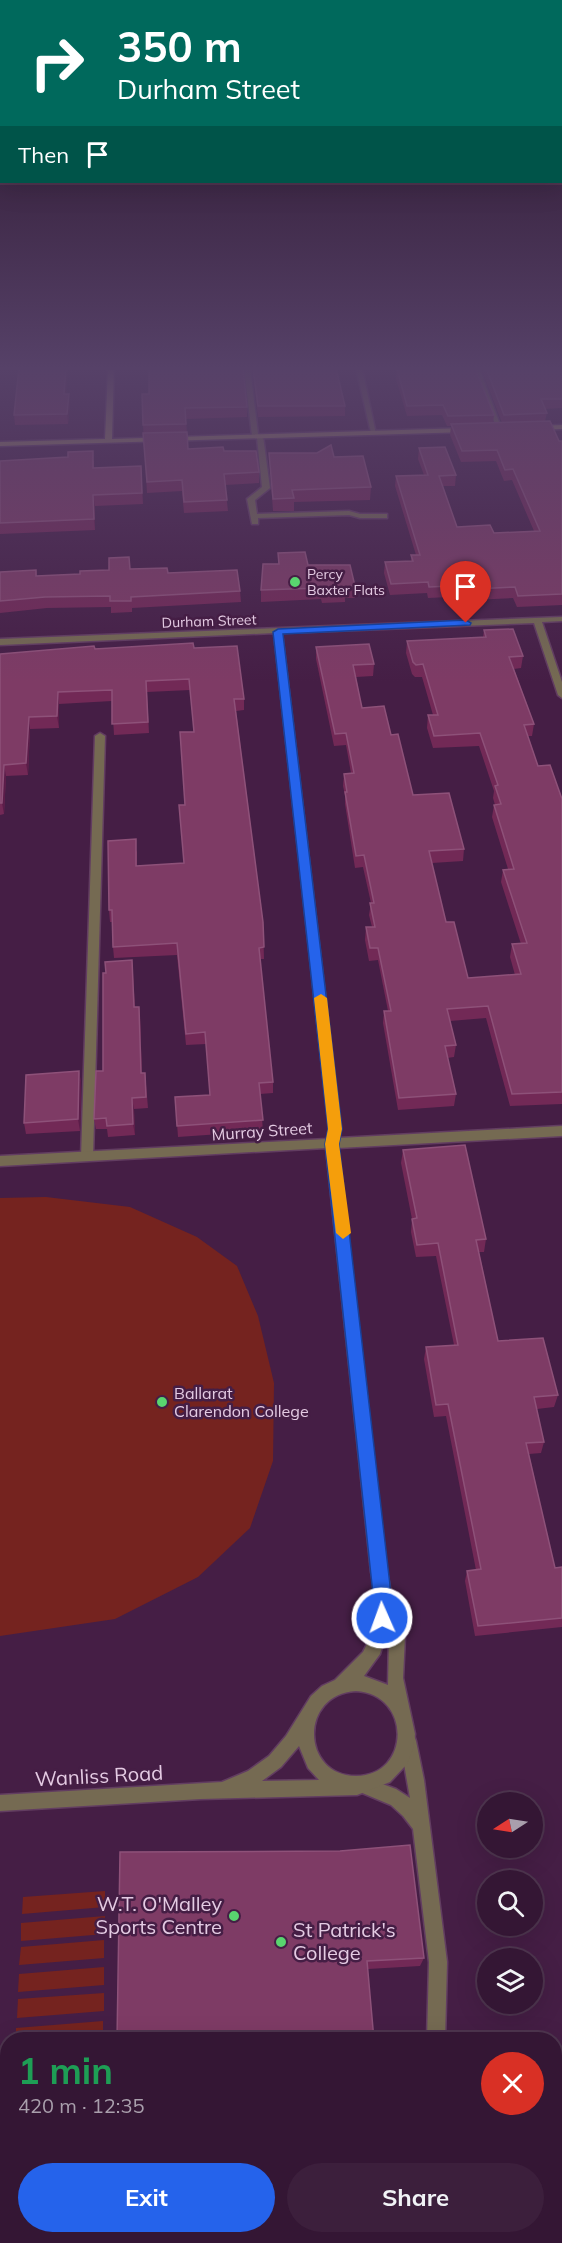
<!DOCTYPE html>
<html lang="en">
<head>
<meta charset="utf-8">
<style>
  body { margin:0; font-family:Mulish,sans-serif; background:#3c1f3c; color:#f1f3f6; height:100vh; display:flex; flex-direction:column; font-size:22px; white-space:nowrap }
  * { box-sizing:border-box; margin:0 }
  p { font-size:20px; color:#a99fac }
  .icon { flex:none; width:33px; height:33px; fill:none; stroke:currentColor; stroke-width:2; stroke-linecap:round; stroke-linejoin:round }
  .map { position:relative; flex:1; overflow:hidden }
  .side { position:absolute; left:0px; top:2032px; width:562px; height:212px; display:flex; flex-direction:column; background:#341634; border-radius:24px 24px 0 0; box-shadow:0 6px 24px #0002,0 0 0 2px #4e354f }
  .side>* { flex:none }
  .hud { position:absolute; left:0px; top:0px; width:562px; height:183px; box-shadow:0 6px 24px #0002,0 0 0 2px #4e354f; background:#00695c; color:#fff; overflow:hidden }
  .needle { width:39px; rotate:258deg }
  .fabs { position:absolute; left:477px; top:1792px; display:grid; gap:12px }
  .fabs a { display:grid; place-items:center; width:66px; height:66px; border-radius:50%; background:#341634; box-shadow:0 6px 24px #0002,0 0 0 2px #4e354f; font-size:30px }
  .pin { position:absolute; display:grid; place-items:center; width:51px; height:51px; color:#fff; margin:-62px -26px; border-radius:50% 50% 50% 0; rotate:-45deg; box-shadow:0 0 6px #0007 }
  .pin .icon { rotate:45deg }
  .me { position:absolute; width:66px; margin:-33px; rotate:358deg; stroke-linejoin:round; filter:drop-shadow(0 0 4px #0008) }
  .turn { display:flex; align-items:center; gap:21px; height:126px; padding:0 18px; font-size:27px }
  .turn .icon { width:78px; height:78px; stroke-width:2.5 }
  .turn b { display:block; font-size:42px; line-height:51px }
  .then { display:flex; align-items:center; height:57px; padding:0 18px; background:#0003; gap:12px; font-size:22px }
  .round { display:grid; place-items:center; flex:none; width:63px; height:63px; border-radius:32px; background:#3c1f3c }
  .head { display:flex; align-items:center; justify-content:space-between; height:102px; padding:0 18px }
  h1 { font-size:36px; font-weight:700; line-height:45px; color:#1e9e55 }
  .cta { display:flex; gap:12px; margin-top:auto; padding:12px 18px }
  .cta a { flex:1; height:69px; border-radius:36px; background:#2563eb; color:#fff; font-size:24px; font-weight:700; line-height:69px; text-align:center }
  .cta a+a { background:#3c1f3c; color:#f1f3f6 }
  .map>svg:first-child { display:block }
  .green { fill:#75231f }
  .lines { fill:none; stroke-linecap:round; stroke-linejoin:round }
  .lane-casing { stroke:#623d61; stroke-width:3 }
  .street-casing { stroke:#623d61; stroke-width:3 }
  .secondary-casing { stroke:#623d61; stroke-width:3 }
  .lane { fill:#756a52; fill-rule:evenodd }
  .street { fill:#756a52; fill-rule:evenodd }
  .secondary { fill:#9b8a64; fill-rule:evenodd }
  .wall { fill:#722956 }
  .shaded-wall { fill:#5b1d49 }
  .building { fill:#7e3b65; stroke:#8e5179; stroke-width:1.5 }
  .route { fill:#2563eb; stroke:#184099; stroke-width:1.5 }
  .slow { fill:#f59e0b }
  .poi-dot { fill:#59d56f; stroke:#451e45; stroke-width:2 }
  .labels { text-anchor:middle; stroke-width:5; stroke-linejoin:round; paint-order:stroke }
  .far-poi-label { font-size:14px; fill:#e4cbe3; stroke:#451e45; text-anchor:start }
  .far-street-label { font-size:14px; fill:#e4cbe3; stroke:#451e45 }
  .street-label { font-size:16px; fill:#e4cbe3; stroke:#451e45 }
  .poi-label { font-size:16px; fill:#e4cbe3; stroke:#451e45; text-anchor:start }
  .near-street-label { font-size:20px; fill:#e4cbe3; stroke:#451e45 }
  .near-poi-label { font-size:20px; fill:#e4cbe3; stroke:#451e45; text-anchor:end }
</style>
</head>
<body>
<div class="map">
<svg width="562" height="2243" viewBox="0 0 562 2243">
  <rect width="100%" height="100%" fill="#451e45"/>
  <!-- green -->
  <g class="green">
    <path d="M46,1197L130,1207L197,1237L237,1266L258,1316L274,1383L273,1461L250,1528L198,1577L115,1619L0,1636V1198Z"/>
    <path d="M105,1891V1907L22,1914L23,1897Z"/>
    <path d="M105,1916V1934L21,1941V1923Z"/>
    <path d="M104,1940V1958L19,1965L21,1947Z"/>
    <path d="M104,1967V1985L18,1992L19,1974Z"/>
    <path d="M104,1993V2011L17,2018L18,1999Z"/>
    <path d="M103,2021V2040H16V2028Z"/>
    <path d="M562,2117V2243H523L525,2237L555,2236V2135Z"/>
  </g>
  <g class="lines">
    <defs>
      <g id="lane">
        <path d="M244,368H250L258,434L263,436L270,488L255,500L257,514L349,511L360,514H387V518H360L349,515L258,518V524H252L247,499L262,487L257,438L252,436Z"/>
        <path d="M473,368H479L502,430L497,429Z"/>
        <path d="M100,733L105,736L93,1157L91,1160H83L81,1157L95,736Z"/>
        <path d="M408,1733L414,1735L416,1741L424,1780L447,1962L445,2040H427L429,1962L413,1829L403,1816L391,1805L360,1792L358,1786L360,1780L366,1778L396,1789L410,1798L400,1741L402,1735Z"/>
        <path d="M400,2236H420L419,2243H399Z"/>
      </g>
      <g id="street">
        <path d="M356,368H362L376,434L371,433Z"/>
        <path d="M562,617V621L542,622L562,682V698L558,695L534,623L282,633L341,1129L339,1138L562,1126V1136L338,1148L387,1572L392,1598L405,1636L403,1678L415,1734L413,1749L407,1764L390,1782L357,1795L201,1799L0,1811V1795L222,1782L248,1771L269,1756L286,1736L311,1696L322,1686L335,1680L363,1652L370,1638L376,1597L371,1572L326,1148L0,1166V1156L327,1139L329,1129L274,633L0,645V639ZM387,1631L389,1636L388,1685L364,1676L380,1654ZM356,1691C412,1694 411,1776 356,1776C301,1776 299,1694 356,1691ZM299,1746L308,1768L319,1780L262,1781L281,1767Z"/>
      </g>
      <g id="secondary">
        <path d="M108,368H114L112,439L467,428L470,430L467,432L0,446V442L105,439Z"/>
        <path d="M562,425V429L538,430L535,428L538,426Z"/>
      </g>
    </defs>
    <!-- lane casing -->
    <use href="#lane" class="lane-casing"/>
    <!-- street casing -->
    <use href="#street" class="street-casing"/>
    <!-- secondary casing -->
    <use href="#secondary" class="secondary-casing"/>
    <!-- lane -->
    <use href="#lane" class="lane"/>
    <!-- street -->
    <use href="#street" class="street"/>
    <!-- secondary -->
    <use href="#secondary" class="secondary"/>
  </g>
  <!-- wall -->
  <g class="wall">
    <path d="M19,368H68L66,394L70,404L68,424L15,425L14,415Z"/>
    <path d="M252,368H336L345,406V416L258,417Z"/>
    <path d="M397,368H475L494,415L493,423H502L481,368H562V408L545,409L547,413L545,421L559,441H562V605L517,607L513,598L473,600L471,596L428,598L427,593L390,595L384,573L385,562L411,561V555H416L395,486L396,476L424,475L418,459L419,448L456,475L455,486H443L457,527L494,533L534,531L512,480L504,481L496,461L461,462L450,435L451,426H447L442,415L407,416L396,379Z"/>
    <path d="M149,394L247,407V417L186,419L188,449L224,451L259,472V483L225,485L228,511L184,513L182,491L147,493L143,425Z"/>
    <path d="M269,453L334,457L371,487L370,500L294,502V511H273Z"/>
    <path d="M0,461H94V468L141,466L143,504L95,506V530L0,534Z"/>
    <path d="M278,553L308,565L355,586V598H345V602L322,603L321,599L261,602V590L278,564Z"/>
    <path d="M130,569L168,573L240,591L241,602L132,608V612L111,613V607L47,608L0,613V572L36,570L37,576L80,574Z"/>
    <path d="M484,630L523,656L521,668L514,669L534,724L532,736H528L538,766L562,799V1104L510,1106L486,1018L450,1021L456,1045L454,1057L447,1058L456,1094L454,1106L398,1110L383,1023L384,1011H388L378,960L369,961L365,940L366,927H372L369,915L371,903L363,867L355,868L345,804V795L343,786L344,774L351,773L346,745L334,746L316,659V647L374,664L373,676L356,677L362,708L391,735L413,795L464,849L463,861L432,863L446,922L468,978L515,975L510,957L512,944H521L501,882L503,870L508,869L492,817L494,805H495L493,798L494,791L479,746L433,748L427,728L428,715H433L422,677H415L412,674L406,653L407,641L483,637Z"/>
    <path d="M95,648H194L244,699V710L236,711L263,922L264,959H260L273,1082V1093L260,1094L263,1131L178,1137L175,1097L210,1095L206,1044L186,1045L177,955L114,958L113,947L112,922H110L109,910L137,850V866L184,863L185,805L194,732L190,690L147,692L149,733L114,735L112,701L59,704V728L30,729L28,775L6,776L4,814L0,815V654Z"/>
    <path d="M132,960L135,1007H139L140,1018L142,1073L146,1084L148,1108L134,1109L135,1135L108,1137L107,1129H96L94,1119L103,1071L106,973Z"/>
    <path d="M79,1071L81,1083L80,1131L26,1134L24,1123Z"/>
    <path d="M403,1150L486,1239L484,1252H479L498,1341L558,1395L554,1407L537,1409L544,1442L541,1453L529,1454L555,1568L562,1567V1627L475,1636L465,1581L467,1571L476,1570L446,1416L434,1417L424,1359L426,1347L454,1345L436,1256L416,1257L411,1232L412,1219L401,1163Z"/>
    <path d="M120,1852L424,1958L420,1966L368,1969Z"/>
  </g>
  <!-- shaded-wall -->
  <g class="shaded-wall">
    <path d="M66,368H68L65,404L64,394Z"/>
    <path d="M69,394L70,404L68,424L67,414Z"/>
    <path d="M93,495L95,506V530L94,519Z"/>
    <path d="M58,692L59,704V728L57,716Z"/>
    <path d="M29,717L30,729L28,775L26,763Z"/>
    <path d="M4,765L6,776L4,814L2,803Z"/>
    <path d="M132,960L133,971L135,1018L134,1007Z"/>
    <path d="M139,1007L140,1018L142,1084L141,1073Z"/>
    <path d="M79,1071L81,1083L80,1131L78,1119Z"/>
    <path d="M132,1098L134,1109L135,1135L133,1124Z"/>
  </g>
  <!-- building -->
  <g class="building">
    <path d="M19,368H66L64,394H69L67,414L14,415Z"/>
    <path d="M149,368H243L247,407L185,408L186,424L143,425L142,394H149Z"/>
    <path d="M253,368H336L345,406H258Z"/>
    <path d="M401,368H475L494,415L448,416L443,405L407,406L397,369H401Z"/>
    <path d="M486,368H562V399H541L547,413L504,415Z"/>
    <path d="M550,421L559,441H562V594L518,596L515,587L474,589L473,585L429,587L428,582L391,584L385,562L413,561L411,555H420L396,476L428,475L419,448L445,447L456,475L439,476L457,527L490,525L494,533L540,531L513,469L505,470L497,450L462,451L451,424Z"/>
    <path d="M187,432L188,449L223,447L224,451H256L259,472L224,474L227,500L184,502L182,480L147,482L143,433Z"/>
    <path d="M331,445L334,457L363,456L371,487L292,490L294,498L273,499L269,453H317Z"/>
    <path d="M93,451V468L141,466L142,493L93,495L94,519L0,523V461L68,457V452Z"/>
    <path d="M305,552L308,565H350L355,586L344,587L345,591L322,592L321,588L261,590L263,564H279L278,553Z"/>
    <path d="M129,557L130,569L167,568L168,573L237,570L240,591L131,597V601H110V596L45,597L0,601V572L36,570V576L80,574V571L109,570V558Z"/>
    <path d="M513,629L523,656L509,657L534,724L524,725L538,766L550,765L562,799V1092L512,1094L488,1006L447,1009L456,1045L445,1046L456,1094L399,1098L384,1011H391L378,948H370L366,927H375L370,903H374L364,855L356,856L345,792H347L344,774L354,773L346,733L335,734L316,647L369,644L374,664L353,665L362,708L384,706L391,735L398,734L413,795L449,793L464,849L429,851L446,922H454L468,978L521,974L512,944L527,943L503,870L514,869L494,805L501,804L495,786L498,785L480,733L434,736L428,715H438L423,664L416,665L413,662L407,641L486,637L484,630Z"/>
    <path d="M193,643L194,648L237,646L244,699H234L263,922L264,947L259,948L273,1082L259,1083L263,1120L177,1126L175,1097L210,1095L205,1032L186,1034L177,943L113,947L112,910H109L108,841L136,839V866L184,863L179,805H185L180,732H194L189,679L146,681L148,722L112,724V690L58,692L57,716L29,717L26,763L4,765L2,803H0V654L94,646L95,649Z"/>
    <path d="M132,960L134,1007H139L141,1073H145L146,1097L132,1098L133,1124L107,1126L106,1118L94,1119L96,1071H103V973H106L105,962Z"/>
    <path d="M79,1071L78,1119L24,1123L26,1075Z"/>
    <path d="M465,1145L486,1239L476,1240L498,1341L543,1338L558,1395L534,1397L544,1442L526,1443L555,1568L562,1567V1618L478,1626L467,1571L481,1569L448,1404L436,1405L426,1347L458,1345L438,1243L417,1245L412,1219L417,1218L403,1150Z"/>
    <path d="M410,1845L424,1958L367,1961L374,2040H117L120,1852L340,1851Z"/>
    <path d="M113,2236H329L330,2243H113Z"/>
  </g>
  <!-- sky -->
  <linearGradient id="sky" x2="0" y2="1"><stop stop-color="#261026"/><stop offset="0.54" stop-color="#564168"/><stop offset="1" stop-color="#564168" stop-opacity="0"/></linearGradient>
  <rect width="562" height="682" fill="url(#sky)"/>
  <!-- route -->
  <path class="route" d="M466,620L471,623L470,625L283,634L342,1129L339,1144L390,1585L391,1618L388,1624L382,1627L376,1624L372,1585L325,1144L328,1129L273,632L278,629Z"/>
  <!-- slow -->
  <path class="slow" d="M321,994L327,998L342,1129L339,1144L351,1233L343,1239L336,1233L325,1144L328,1129L314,998Z"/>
  <!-- markers -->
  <g class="poi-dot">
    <circle cx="295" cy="582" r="6"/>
    <circle cx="162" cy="1402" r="6"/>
    <circle cx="234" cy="1916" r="6"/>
    <circle cx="281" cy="1942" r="6"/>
  </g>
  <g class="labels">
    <!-- far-poi labels -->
    <g class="far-poi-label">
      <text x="307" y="579">Percy<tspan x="307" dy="16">Baxter Flats</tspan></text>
    </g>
    <!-- far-street labels -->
    <g class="far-street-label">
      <text transform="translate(209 621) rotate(-2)" y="5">Durham Street</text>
    </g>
    <!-- street labels -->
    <g class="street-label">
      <text transform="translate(262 1131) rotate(-4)" y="6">Murray Street</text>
    </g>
    <!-- poi labels -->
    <g class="poi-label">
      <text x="174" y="1399">Ballarat<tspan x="174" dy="18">Clarendon College</tspan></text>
    </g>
    <!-- near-street labels -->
    <g class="near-street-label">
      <text transform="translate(99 1776) rotate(-3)" y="7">Wanliss Road</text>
    </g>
    <!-- near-poi labels -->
    <g class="near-poi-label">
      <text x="222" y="1911">W.T. O'Malley<tspan x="222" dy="23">Sports Centre</tspan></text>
      <text x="293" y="1937" text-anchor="start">St Patrick's<tspan x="293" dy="23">College</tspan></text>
    </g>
  </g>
</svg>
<div class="fabs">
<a><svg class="needle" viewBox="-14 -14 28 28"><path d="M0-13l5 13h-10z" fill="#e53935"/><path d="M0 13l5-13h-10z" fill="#a99fac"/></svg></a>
<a><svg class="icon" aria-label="search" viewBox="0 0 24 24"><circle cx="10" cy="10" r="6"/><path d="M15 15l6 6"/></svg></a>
<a><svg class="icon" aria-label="layers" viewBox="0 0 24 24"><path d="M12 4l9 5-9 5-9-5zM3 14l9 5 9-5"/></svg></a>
</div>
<div class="pin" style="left:466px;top:623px;background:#d93025"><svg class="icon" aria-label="arrive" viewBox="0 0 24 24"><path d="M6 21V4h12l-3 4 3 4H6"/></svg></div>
<svg class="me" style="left:382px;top:1618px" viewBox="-20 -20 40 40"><circle r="17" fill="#2563eb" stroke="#fff" stroke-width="3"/><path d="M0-11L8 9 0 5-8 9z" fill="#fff"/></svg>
<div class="hud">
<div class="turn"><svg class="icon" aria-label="right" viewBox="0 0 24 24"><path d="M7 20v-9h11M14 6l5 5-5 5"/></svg><div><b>350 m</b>Durham Street</div></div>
<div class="then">Then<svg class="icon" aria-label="arrive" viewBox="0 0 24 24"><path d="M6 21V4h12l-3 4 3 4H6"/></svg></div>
</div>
<section class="side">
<div class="head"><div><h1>1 min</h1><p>420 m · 12:35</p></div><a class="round" style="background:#d93025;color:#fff"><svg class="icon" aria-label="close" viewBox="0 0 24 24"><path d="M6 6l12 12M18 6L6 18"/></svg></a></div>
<div class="cta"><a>Exit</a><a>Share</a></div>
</section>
</div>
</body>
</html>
